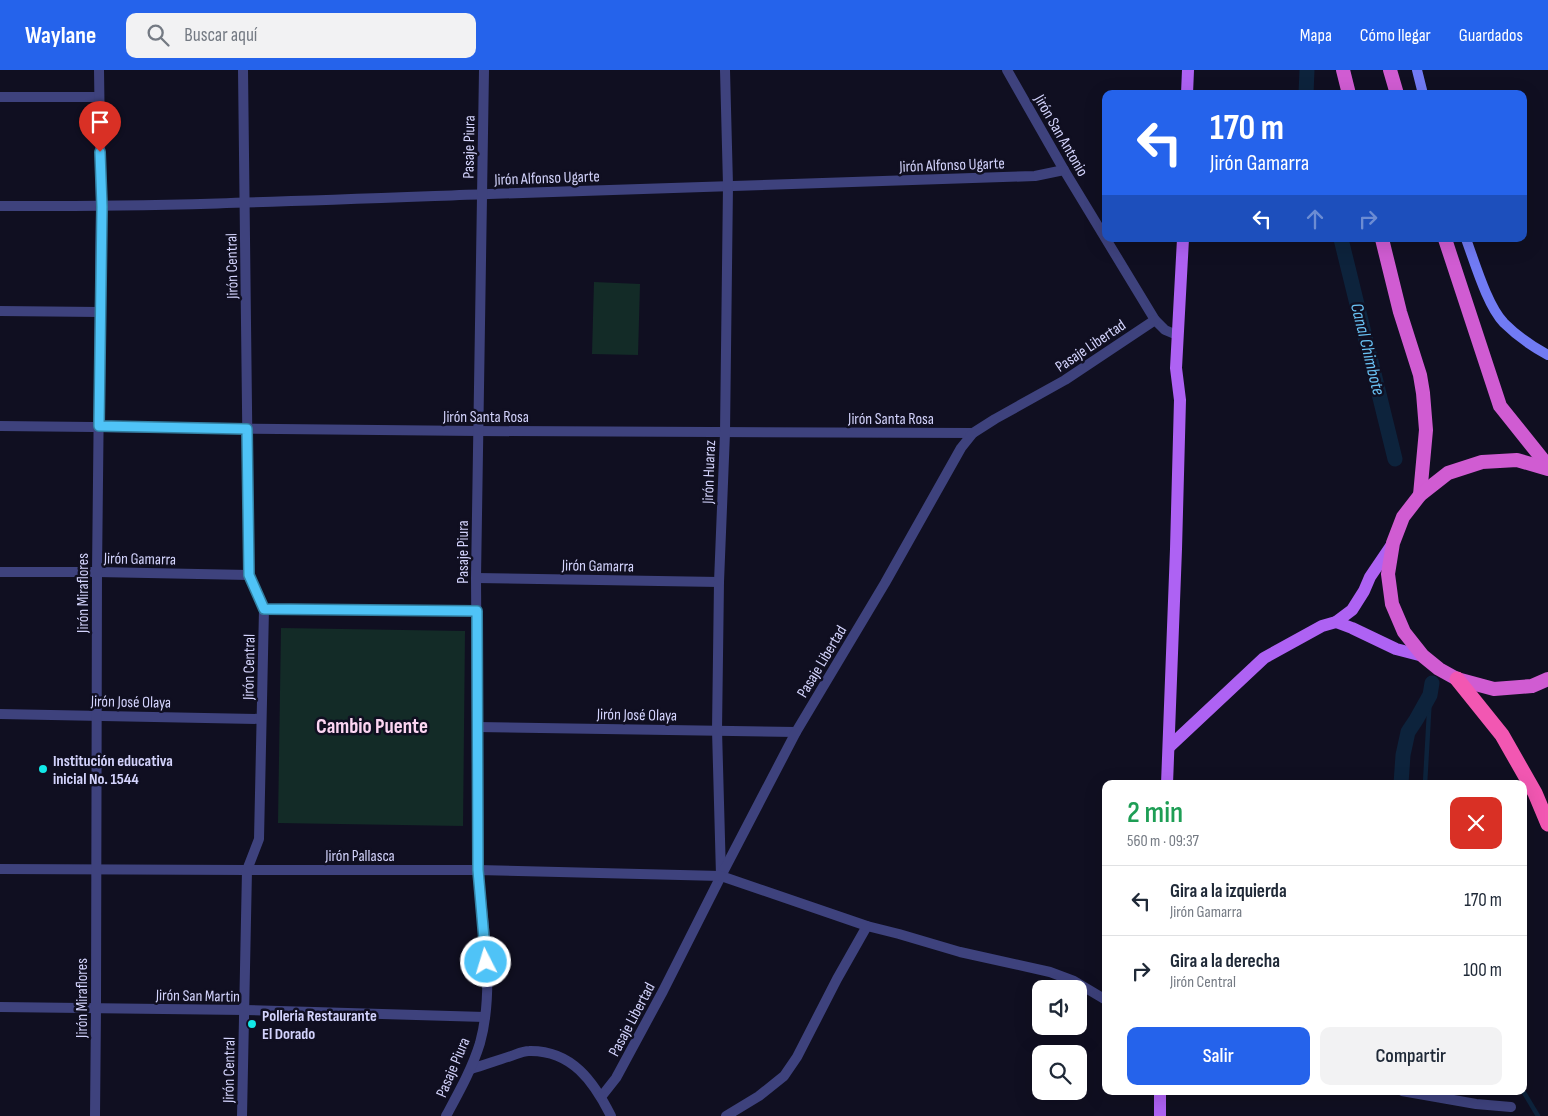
<!DOCTYPE html>
<html lang="es">
<head>
<meta charset="utf-8">
<style>
  body { margin:0; font-family:"Sofia Sans Condensed",sans-serif; background:#f2f2f3; color:#1f2937; height:100vh; display:flex; flex-direction:column; font-size:19px; white-space:nowrap }
  * { box-sizing:border-box; margin:0 }
  p { font-size:16px; color:#747a83 }
  .icon { flex:none; width:28px; height:28px; fill:none; stroke:currentColor; stroke-width:2; stroke-linecap:round; stroke-linejoin:round }
  .map { position:relative; flex:1; overflow:hidden }
  .panel { position:absolute; left:1102px; top:710px; width:425px; height:315px; display:flex; flex-direction:column; background:#fff; border-radius:10px; box-shadow:0 5px 20px #0002 }
  .panel>* { flex:none }
  .hud { position:absolute; left:1102px; top:20px; width:425px; height:152px; border-radius:10px; box-shadow:0 5px 20px #0002; background:#2563eb; color:#fff; overflow:hidden }
  .fabs { position:absolute; left:1032px; top:910px; display:grid; gap:10px }
  .fabs a { display:grid; place-items:center; width:55px; height:55px; border-radius:10px; background:#fff; box-shadow:0 5px 20px #0002; font-size:25px }
  .pin { position:absolute; display:grid; place-items:center; width:42px; height:42px; color:#fff; margin:-51px -21px; border-radius:50% 50% 50% 0; rotate:-45deg; box-shadow:0 0 5px #0007 }
  .pin .icon { rotate:45deg }
  .me { position:absolute; width:55px; margin:-28px; rotate:355deg; stroke-linejoin:round; filter:drop-shadow(0 0 4px #0008) }
  .turn { display:flex; align-items:center; gap:18px; height:105px; padding:0 25px; font-size:22px }
  .turn .icon { width:65px; height:65px; stroke-width:2.5 }
  .turn b { display:block; font-size:35px; line-height:42px }
  .lanes { display:flex; align-items:center; height:48px; padding:0 25px; background:#0003; justify-content:center; gap:25px; direction:ltr }
  .lanes .off { opacity:.35 }
  .round { display:grid; place-items:center; flex:none; width:52px; height:52px; border-radius:10px; background:#f2f2f3 }
  .summary { display:flex; align-items:center; justify-content:space-between; height:85px; padding:0 25px }
  h1 { font-size:30px; font-weight:600; line-height:38px; color:#1e9e55 }
  .action { display:flex; gap:10px; margin-top:auto; padding:10px 25px }
  .action a { flex:1; height:58px; border-radius:10px; background:#2563eb; color:#fff; font-size:20px; font-weight:600; line-height:58px; text-align:center }
  .action a+a { background:#f2f2f3; color:#1f2937 }
  ul { padding:0; list-style:none }
  li { display:flex; align-items:center; gap:15px; height:70px; padding:0 25px; border-top:1px solid #e0e1e3 }
  li div { flex:1 }
  li b { display:block; font-size:19px }
  li em { font-style:normal }
  header { display:flex; align-items:center; gap:30px; box-sizing:border-box; height:70px; padding:0 25px; background:#2563eb; color:#fff }
  header strong { font-size:24px }
  nav { display:flex; gap:28px; margin-inline-start:auto; font-size:18px }
  .search { width:350px; height:45px; background:#f2f2f3; display:flex; align-items:center; gap:12px; box-sizing:border-box; padding:0 18px; border-radius:10px; color:#747a83; font-size:19px }
  .map>svg:first-child { display:block }
  .green { fill:#132b27 }
  .lines { fill:none; stroke-linecap:round; stroke-linejoin:round }
  .stream { stroke:#0d233c; stroke-width:4.5 }
  .canal { stroke:#0d233c; stroke-width:15 }
  .minor { stroke:#3e427d; stroke-width:10 }
  .tertiary { stroke:#3e427d; stroke-width:10 }
  .secondary { stroke:#717bf4; stroke-width:10 }
  .primary { stroke:#ae62f3; stroke-width:12 }
  .trunk { stroke:#d05cd2; stroke-width:14 }
  .motorway { stroke:#f257b2; stroke-width:15 }
  .route-casing { stroke:#337fa1; stroke-width:12 }
  .route { stroke:#4fc3f7; stroke-width:9 }
  .poi-dot { fill:#12e9e8; stroke:#100f21; stroke-width:2 }
  .labels { text-anchor:middle; stroke-width:5; stroke-linejoin:round; paint-order:stroke }
  .street-label { font-size:16px; fill:#d3d3fc; stroke:#100f21 }
  .poi-label { font-size:16px; font-weight:bold; fill:#d3d3fc; stroke:#100f21; text-anchor:start }
  .water-label { font-size:18px; font-style:italic; fill:#69c2f4; stroke:#100f21 }
  .district-label { font-size:21px; font-weight:bold; fill:#fcd5f2; stroke:#100f21 }
</style>
</head>
<body>
<header>
<strong>Waylane</strong>
<div class="search"><svg class="icon" aria-label="search" viewBox="0 0 24 24"><circle cx="10" cy="10" r="6"/><path d="M15 15l6 6"/></svg>Buscar aquí</div>
<nav><a>Mapa</a><a>Cómo llegar</a><a>Guardados</a></nav>
</header>
<div class="map">
<svg width="1548" height="1046" viewBox="0 0 1548 1046">
  <rect width="100%" height="100%" fill="#100f21"/>
  <!-- green -->
  <g class="green">
    <path d="M594,212L640,214L638,285L592,284Z"/>
    <path d="M281,558L465,561L463,756L278,753Z"/>
  </g>
  <g class="lines">
    <!-- stream -->
    <g class="stream">
      <path d="M1425,714L1430,625"/>
      <path d="M1523,1021L1538,1046"/>
    </g>
    <!-- canal -->
    <g class="canal">
      <path d="M1306,24L1307,0"/>
      <path d="M1341,169L1395,389"/>
      <path d="M1401,714L1403,685L1408,662L1416,650L1430,625L1432,613"/>
    </g>
    <!-- minor -->
    <g class="minor">
      <path d="M1007,0L1064,100L1155,250L1165,260L1177,265"/>
      <path d="M0,27H99"/>
      <path d="M0,136C163,137 326,130 489,124C671,118 853,112 1035,106L1064,100"/>
      <path d="M0,241L100,242"/>
      <path d="M0,356L478,361L973,363"/>
      <path d="M0,502H97L249,505"/>
      <path d="M476,508L719,512"/>
      <path d="M264,539L477,541"/>
      <path d="M0,644L261,649"/>
      <path d="M477,657L796,662"/>
      <path d="M0,799L247,800H478L476,508L484,0"/>
      <path d="M721,805L717,660L719,512L725,363L728,115L725,0"/>
      <path d="M0,937L244,940L485,947"/>
      <path d="M471,999C484,995 498,990 511,986C517,984 523,981 529,981C572,980 594,1012 611,1046"/>
      <path d="M1402,1021L1476,1034L1511,1037"/>
      <path d="M601,1027L616,1008L663,921L721,806L796,662L885,513L961,378L973,363L995,349L1065,310L1155,250"/>
      <path d="M95,1046L96,938L97,502L101,137L99,0"/>
      <path d="M726,1046L759,1026L784,1006L797,987L837,909L867,856"/>
    </g>
    <!-- tertiary -->
    <g class="tertiary">
      <path d="M242,1046L247,800L259,769L264,539L249,505L243,0"/>
      <path d="M446,1046C459,1022 472,999 480,973C495,919 483,855 478,800L721,806L867,856L899,864L960,882L1050,902L1074,911L1106,930"/>
    </g>
    <!-- secondary -->
    <g class="secondary">
      <path d="M1417,0L1423,24"/>
      <path d="M1466,169C1475,193 1487,235 1504,253C1516,265 1533,277 1548,285"/>
    </g>
    <!-- primary -->
    <g class="primary">
      <path d="M1187,24L1188,0"/>
      <path d="M1336,552L1352,558L1396,579L1423,586"/>
      <path d="M1169,677L1264,588L1322,556L1336,552L1352,540L1364,521L1370,507L1393,473"/>
      <path d="M1167,714L1176,479L1180,330L1176,298L1183,169"/>
      <path d="M1160,1046V1021"/>
    </g>
    <!-- trunk -->
    <g class="trunk">
      <path d="M1343,0L1349,24"/>
      <path d="M1390,0L1397,24"/>
      <path d="M1382,169L1400,242L1420,305L1423,323L1426,360L1420,425"/>
      <path d="M1445,169L1500,336L1548,396"/>
      <path d="M1548,399L1517,390L1482,392L1448,403L1420,425L1403,447L1393,473L1388,504L1392,534L1404,562L1423,586L1439,599L1457,609L1494,619L1532,616L1548,609"/>
    </g>
    <!-- motorway -->
    <path class="motorway" d="M1457,609L1502,665L1535,723L1548,754"/>
  </g>
  <g class="lines">
    <defs>
      <path id="route" d="M100,82L102,137L99,356L247,359L249,505L264,539L477,541L478,800L486,892"/>
    </defs>
    <!-- route casing -->
    <use href="#route" class="route-casing"/>
    <!-- route -->
    <use href="#route" class="route"/>
  </g>
  <!-- markers -->
  <g class="poi-dot">
    <circle cx="43" cy="699" r="5"/>
    <circle cx="252" cy="954" r="5"/>
  </g>
  <g class="labels">
    <!-- street labels -->
    <g class="street-label">
      <text transform="translate(1062 65) rotate(60)" y="6">Jirón San Antonio</text>
      <text transform="translate(468 77) rotate(-89)" y="6">Pasaje Piura</text>
      <text transform="translate(952 94) rotate(-2)" y="6">Jirón Alfonso Ugarte</text>
      <text transform="translate(547 107) rotate(-2)" y="6">Jirón Alfonso Ugarte</text>
      <text transform="translate(231 196) rotate(-91)" y="6">Jirón Central</text>
      <text transform="translate(1090 275) rotate(-34)" y="6">Pasaje Libertad</text>
      <text x="486" y="352">Jirón Santa Rosa</text>
      <text x="891" y="354">Jirón Santa Rosa</text>
      <text transform="translate(708 402) rotate(-88)" y="6">Jirón Huaraz</text>
      <text transform="translate(462 482) rotate(-90)" y="6">Pasaje Piura</text>
      <text transform="translate(140 488) rotate(1)" y="6">Jirón Gamarra</text>
      <text transform="translate(598 495) rotate(1)" y="6">Jirón Gamarra</text>
      <text transform="translate(82 523) rotate(-90)" y="6">Jirón Miraflores</text>
      <text transform="translate(821 591) rotate(-59)" y="6">Pasaje Libertad</text>
      <text transform="translate(248 597) rotate(-89)" y="6">Jirón Central</text>
      <text transform="translate(131 631) rotate(1)" y="6">Jirón José Olaya</text>
      <text transform="translate(637 644) rotate(1)" y="6">Jirón José Olaya</text>
      <text x="360" y="791">Jirón Pallasca</text>
      <text transform="translate(198 925) rotate(1)" y="6">Jirón San Martin</text>
      <text transform="translate(81 928) rotate(-90)" y="6">Jirón Miraflores</text>
      <text transform="translate(631 949) rotate(-62)" y="6">Pasaje Libertad</text>
      <text transform="translate(452 997) rotate(-67)" y="6">Pasaje Piura</text>
      <text transform="translate(228 1000) rotate(-89)" y="6">Jirón Central</text>
    </g>
    <!-- poi labels -->
    <g class="poi-label">
      <text x="53" y="696">Institución educativa<tspan x="53" dy="18">inicial No. 1544</tspan></text>
      <text x="262" y="951">Polleria Restaurante<tspan x="262" dy="18">El Dorado</tspan></text>
    </g>
    <!-- water labels -->
    <g class="water-label">
      <text transform="translate(1368 279) rotate(76)" y="6">Canal Chimbote</text>
    </g>
    <!-- district labels -->
    <g class="district-label">
      <text x="372" y="663">Cambio Puente</text>
    </g>
  </g>
</svg>
<div class="fabs">
<a><svg class="icon" aria-label="sound" viewBox="0 0 24 24"><path d="M4 9h4l5-4v14l-5-4H4zM17 9q2 3 0 6"/></svg></a>
<a><svg class="icon" aria-label="search" viewBox="0 0 24 24"><circle cx="10" cy="10" r="6"/><path d="M15 15l6 6"/></svg></a>
</div>
<div class="pin" style="left:100px;top:82px;background:#d93025"><svg class="icon" aria-label="arrive" viewBox="0 0 24 24"><path d="M6 21V4h12l-3 4 3 4H6"/></svg></div>
<svg class="me" style="left:486px;top:892px" viewBox="-20 -20 40 40"><circle r="17" fill="#4fc3f7" stroke="#fff" stroke-width="3"/><path d="M0-11L8 9 0 5-8 9z" fill="#fff"/></svg>
<div class="hud">
<div class="turn"><svg class="icon" aria-label="left" viewBox="0 0 24 24"><path d="M17 20v-9H6M10 6l-5 5 5 5"/></svg><div><b>170 m</b>Jirón Gamarra</div></div>
<div class="lanes"><svg class="icon" aria-label="left" viewBox="0 0 24 24"><path d="M17 20v-9H6M10 6l-5 5 5 5"/></svg><svg class="icon off" aria-label="ahead" viewBox="0 0 24 24"><path d="M12 20V5M6 11l6-6 6 6"/></svg><svg class="icon off" aria-label="right" viewBox="0 0 24 24"><path d="M7 20v-9h11M14 6l5 5-5 5"/></svg></div>
</div>
<section class="panel">
<div class="summary"><div><h1>2 min</h1><p>560 m · 09:37</p></div><a class="round" style="background:#d93025;color:#fff"><svg class="icon" aria-label="close" viewBox="0 0 24 24"><path d="M6 6l12 12M18 6L6 18"/></svg></a></div>
<ul>
<li><svg class="icon" aria-label="left" viewBox="0 0 24 24"><path d="M17 20v-9H6M10 6l-5 5 5 5"/></svg><div><b>Gira a la izquierda</b><p>Jirón Gamarra</p></div><em>170 m</em></li>
<li><svg class="icon" aria-label="right" viewBox="0 0 24 24"><path d="M7 20v-9h11M14 6l5 5-5 5"/></svg><div><b>Gira a la derecha</b><p>Jirón Central</p></div><em>100 m</em></li>
</ul>
<div class="action"><a>Salir</a><a>Compartir</a></div>
</section>
</div>
</body>
</html>
